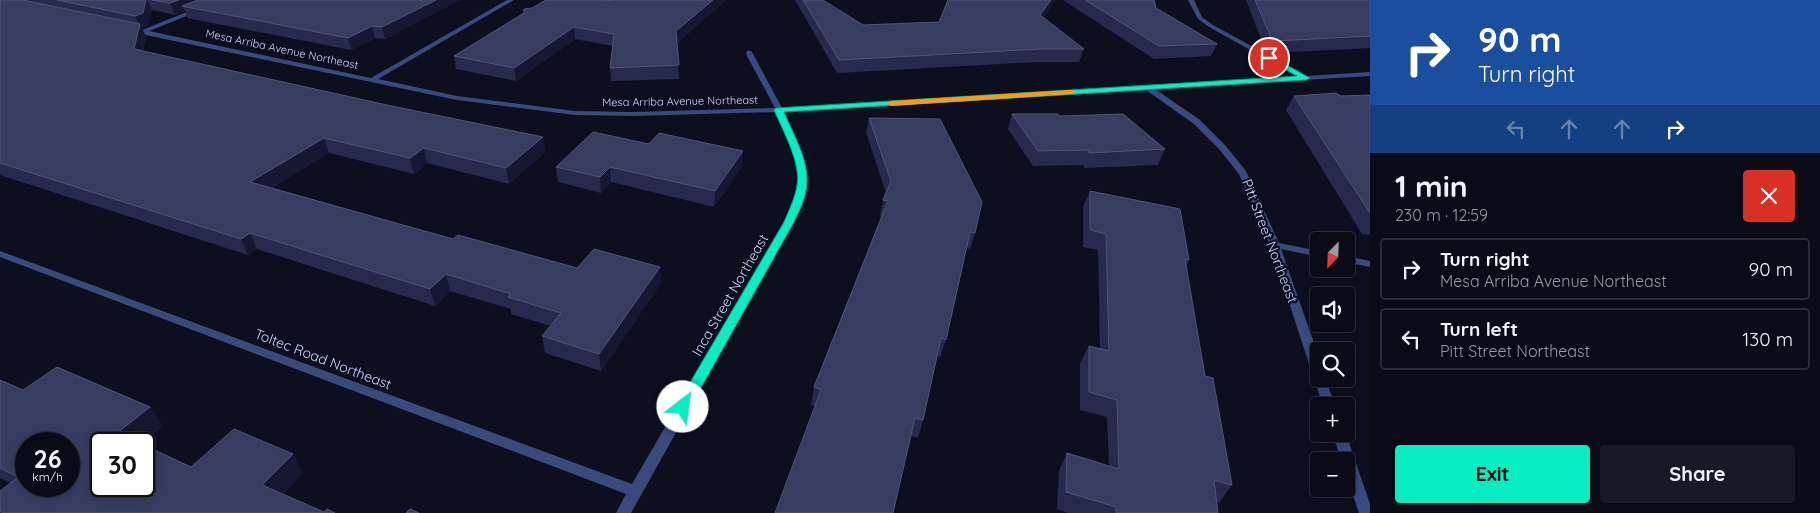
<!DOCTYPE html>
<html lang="en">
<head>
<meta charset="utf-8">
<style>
  body { margin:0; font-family:Quicksand,sans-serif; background:#181924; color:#f1f3f6; height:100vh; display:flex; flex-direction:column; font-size:19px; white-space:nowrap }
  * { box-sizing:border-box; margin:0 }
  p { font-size:16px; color:#999ba1 }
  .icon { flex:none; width:28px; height:28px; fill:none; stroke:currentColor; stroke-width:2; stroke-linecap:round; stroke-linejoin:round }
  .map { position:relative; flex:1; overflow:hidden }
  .details { display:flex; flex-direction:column; background:#0a0b17; width:450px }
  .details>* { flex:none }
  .top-card { background:#1a4fa0; color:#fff; overflow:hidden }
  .needle { width:32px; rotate:203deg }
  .fabs { position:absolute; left:1310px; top:232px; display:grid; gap:10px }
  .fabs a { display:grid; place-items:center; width:45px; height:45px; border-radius:5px; background:#0a0b17; box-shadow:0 2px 8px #0003,0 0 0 1px #2a2b36; font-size:25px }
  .speed { position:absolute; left:15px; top:432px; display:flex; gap:10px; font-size:25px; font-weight:700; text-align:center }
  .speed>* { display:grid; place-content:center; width:65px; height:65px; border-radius:50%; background:#0a0b17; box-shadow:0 2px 8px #0003,0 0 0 1px #2a2b36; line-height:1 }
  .speed small { font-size:12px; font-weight:400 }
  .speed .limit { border:2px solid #111; border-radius:8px; background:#fff; color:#111 }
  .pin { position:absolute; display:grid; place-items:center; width:42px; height:42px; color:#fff; margin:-21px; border:2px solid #fff; border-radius:50%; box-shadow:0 1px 5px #0007 }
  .me { position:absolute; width:55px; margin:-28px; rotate:30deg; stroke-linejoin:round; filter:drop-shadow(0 0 4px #0008) }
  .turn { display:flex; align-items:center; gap:18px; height:105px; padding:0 25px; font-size:22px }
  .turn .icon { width:65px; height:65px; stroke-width:2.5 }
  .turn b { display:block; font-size:35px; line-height:42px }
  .lanes { display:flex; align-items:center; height:48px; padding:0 25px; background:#0003; justify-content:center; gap:25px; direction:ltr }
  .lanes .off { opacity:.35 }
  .round { display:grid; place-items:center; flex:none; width:52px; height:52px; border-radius:5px; background:#181924 }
  .summary { display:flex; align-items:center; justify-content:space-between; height:85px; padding:0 25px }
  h1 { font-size:30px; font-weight:700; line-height:38px }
  .cta { display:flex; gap:10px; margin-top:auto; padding:10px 25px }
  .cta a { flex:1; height:58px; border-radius:5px; background:#08eec3; color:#111; font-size:20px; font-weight:700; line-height:58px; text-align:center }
  .cta a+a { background:#181924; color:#f1f3f6 }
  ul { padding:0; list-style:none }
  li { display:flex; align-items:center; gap:15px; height:62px; margin:0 10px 8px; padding:0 15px; border:2px solid #2a2b36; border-radius:5px }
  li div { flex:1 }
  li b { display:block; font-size:19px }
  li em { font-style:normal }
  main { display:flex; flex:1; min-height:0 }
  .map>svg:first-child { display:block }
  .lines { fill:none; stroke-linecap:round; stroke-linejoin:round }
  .minor { fill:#3a4a7d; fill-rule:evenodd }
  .wall { fill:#272a4d }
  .shaded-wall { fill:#151733 }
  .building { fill:#383c60; stroke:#505479; fill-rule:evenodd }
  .route { fill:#08eec3; stroke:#059b7f }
  .slow { fill:#f59e0b }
  .labels { text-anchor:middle; stroke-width:4.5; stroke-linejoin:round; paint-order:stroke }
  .far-street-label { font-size:11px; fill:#cdd6fd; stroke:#0d0f1f }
  .street-label { font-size:14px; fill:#cdd6fd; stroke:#0d0f1f }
</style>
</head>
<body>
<main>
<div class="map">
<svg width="1370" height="513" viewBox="0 0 1370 513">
  <rect width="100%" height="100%" fill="#0d0f1f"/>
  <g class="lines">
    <!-- minor -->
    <g class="minor">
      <path d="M507,0H514L378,79L457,96L575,111L633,112L775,108L747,56L746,52L749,50L752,52L782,108L1297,76L1209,27L1198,19L1188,0H1194L1202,17L1213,25L1306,76L1370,72V76L1155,89L1200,120L1225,145L1246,171L1279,243L1319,251V257L1281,249L1319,357V379H1326L1335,406H1323L1270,245L1239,174L1219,149L1194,124L1146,90L784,112C793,131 810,164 807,186C805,198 799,210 794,222L631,513H616L626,494L0,257V251L632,484L784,222C790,210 797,198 798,185C801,163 785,132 777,112L633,116L575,115L457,100L141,34L127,29L130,27L142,30L197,8L199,9V11L149,31L371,78Z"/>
      <path d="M1346,256L1370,261V267L1346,262Z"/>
      <path d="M1332,434H1346L1370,504V513H1359L1346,475V461H1342Z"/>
    </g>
  </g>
  <!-- wall -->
  <g class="wall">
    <path d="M0,0H460L385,39L375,38L351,50L187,18L185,11L175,15L152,10L148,25L142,28L146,37L143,51L387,105L543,137L545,152L509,184L427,163L414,174L329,153L272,188L453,239L577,268L660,267L661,283L601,371L545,353L542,336L551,326L511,314V309L450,291L435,306L257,249L248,255L0,175Z"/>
    <path d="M546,0H726L677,43L679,79L611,81L610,68L613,46L575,39L516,81L456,69L454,56Z"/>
    <path d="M795,0H823L863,25L939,22L948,0H1056L1043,18L1084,49L1079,62H1037L837,73Z"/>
    <path d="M1063,0H1154L1156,8L1217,44L1211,56L1154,59Z"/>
    <path d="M1246,0H1370V48L1269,53L1266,52Z"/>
    <path d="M1370,95V235L1362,234L1286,110L1294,96H1341Z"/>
    <path d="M1012,114L1060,116L1165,149L1158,165L1084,168V165L1033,166L1008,129Z"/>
    <path d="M869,118L975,233L970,249L967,248L946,340L940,357L937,356L923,420L918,438L811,405L814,387L881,217L880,216L883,200L886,193L866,132Z"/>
    <path d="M742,166L714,207L611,182L601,193L558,182L556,167Z"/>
    <path d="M1090,191L1189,260L1186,266L1205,376L1232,485L1219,503L1217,502L1218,513H1068L1057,509L1059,471L1067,453L1109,466L1107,417L1080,410V363L1089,346L1100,349L1098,250L1083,247V207Z"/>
    <path d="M0,380L23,390L163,426L141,444L191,467L303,473L283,494L324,512L335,513H0V491L10,483L0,478Z"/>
  </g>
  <!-- shaded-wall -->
  <g class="shaded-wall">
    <path d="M146,0H147L152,10L148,25L142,28L146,37L140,62L134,49L140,26L135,16Z"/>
    <path d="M179,0H214L182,6L185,11L175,15L170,3Z"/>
    <path d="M436,0H460L385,39L382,27Z"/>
    <path d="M713,0H726L677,44L676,31Z"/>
    <path d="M1051,0H1056L1036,27L1040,15Z"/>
    <path d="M372,26L375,38L351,50L348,38Z"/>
    <path d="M574,27L575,39L516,81L514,68Z"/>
    <path d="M543,137L545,152L509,184L506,168Z"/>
    <path d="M324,138L329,153L257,197L250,182Z"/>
    <path d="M424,148L427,163L414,174L410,158Z"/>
    <path d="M743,151L742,166L714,207L715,191Z"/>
    <path d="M610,167L611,182L601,193L600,177Z"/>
    <path d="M250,233L257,249L248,255L241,239Z"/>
    <path d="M660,267L661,283L601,371L599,354Z"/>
    <path d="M446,274L450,291L435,306L430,289Z"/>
    <path d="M150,407L163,426L140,444L117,433Z"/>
    <path d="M293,454L303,473L273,504L262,485Z"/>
  </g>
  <!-- building -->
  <g class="building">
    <path d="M0,0H22L140,24L134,49L387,105L543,137L506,168L424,148L410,158L324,138L250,182L453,239L458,235L577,268L594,249L660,267L599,354L542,336L561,313L508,297L511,294L446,274L430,289L250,233L241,239L0,163Z"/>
    <path d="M57,0H146L143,13L135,16Z"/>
    <path d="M152,0H179L170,3Z"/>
    <path d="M198,0H436L382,27L372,26L348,38L182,6Z"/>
    <path d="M546,0H603L601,1L616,0H713L676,31L679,65L610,68L614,34L574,27L514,68L454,56L524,13V9L532,8Z"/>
    <path d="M803,0H823L863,25L939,22L948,0H1051L1040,15L1084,49H1041L839,60Z"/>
    <path d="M1085,0H1154L1156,8L1217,44L1159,46Z"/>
    <path d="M1255,0H1370V36L1275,41L1272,40Z"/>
    <path d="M1336,93L1341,96L1370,95V213L1294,96Z"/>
    <path d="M1012,114H1058L1060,116L1123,114L1165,149L1089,153V150L1038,151Z"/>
    <path d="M869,118L940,119L982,202L975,233L970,232L946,340L941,338L923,420L915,418L893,513H775L821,390L814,387L888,201L883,200L891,181Z"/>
    <path d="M593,132L649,144L659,133L743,151L715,191L610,167L600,177L556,167Z"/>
    <path d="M1090,191L1180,209L1189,260L1185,259L1205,376L1213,378L1232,485L1214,480L1218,513H1116V507L1066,492L1067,453L1119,469L1117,400L1089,392V346L1109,351L1106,234L1090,230Z"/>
    <path d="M57,367L150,407L117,433L141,444H101V486H144V445L191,467L234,429L293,454L262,485L324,512L327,509L335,513H4L0,511V491L18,477L0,468V380L23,390ZM26,444H69V486H26Z"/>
    <path d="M410,509L419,513H406Z"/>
  </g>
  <!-- route -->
  <path class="route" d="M1269,55L1310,78L1306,80L784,112C793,134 808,158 807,182C807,195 800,210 794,222L688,411L683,413L678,411L676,407L678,403L784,222C789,210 795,198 797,185C801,163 783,131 774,110L776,108L1297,76L1266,59L1265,58Z"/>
  <!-- slow -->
  <path class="slow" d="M1071,90L1075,92L1074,94L891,106L887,103L891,101Z"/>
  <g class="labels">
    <!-- far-street labels -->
    <g class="far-street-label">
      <text transform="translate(282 49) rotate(12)" y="4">Mesa Arriba Avenue Northeast</text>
      <text transform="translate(680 101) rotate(-1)" y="4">Mesa Arriba Avenue Northeast</text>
    </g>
    <!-- street labels -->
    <g class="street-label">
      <text transform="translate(1270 241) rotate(69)" y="5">Pitt Street Northeast</text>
      <text transform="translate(730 295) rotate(-60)" y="5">Inca Street Northeast</text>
      <text transform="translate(323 359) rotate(21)" y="5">Toltec Road Northeast</text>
    </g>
  </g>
</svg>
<div class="fabs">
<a><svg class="needle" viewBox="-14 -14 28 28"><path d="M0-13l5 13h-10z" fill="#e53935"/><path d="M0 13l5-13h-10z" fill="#999ba1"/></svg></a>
<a><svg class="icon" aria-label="sound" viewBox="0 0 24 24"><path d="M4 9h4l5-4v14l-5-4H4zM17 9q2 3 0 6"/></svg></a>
<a><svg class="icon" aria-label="search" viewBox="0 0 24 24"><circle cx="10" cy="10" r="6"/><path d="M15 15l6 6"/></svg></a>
<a>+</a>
<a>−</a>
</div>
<div class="speed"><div>26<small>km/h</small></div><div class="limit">30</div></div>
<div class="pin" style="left:1269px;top:58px;background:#d93025"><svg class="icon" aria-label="arrive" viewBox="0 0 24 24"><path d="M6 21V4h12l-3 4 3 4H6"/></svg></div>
<svg class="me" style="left:683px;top:407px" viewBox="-20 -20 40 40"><circle r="19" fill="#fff"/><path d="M0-13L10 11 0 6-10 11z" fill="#08eec3"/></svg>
</div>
<section class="details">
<div class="top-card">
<div class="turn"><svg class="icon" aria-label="right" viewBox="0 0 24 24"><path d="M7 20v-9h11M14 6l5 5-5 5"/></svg><div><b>90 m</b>Turn right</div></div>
<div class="lanes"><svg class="icon off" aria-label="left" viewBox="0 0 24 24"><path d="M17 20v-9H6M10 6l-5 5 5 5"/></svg><svg class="icon off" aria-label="ahead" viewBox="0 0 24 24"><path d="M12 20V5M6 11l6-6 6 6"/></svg><svg class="icon off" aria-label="ahead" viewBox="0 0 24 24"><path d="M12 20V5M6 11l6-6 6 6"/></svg><svg class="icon" aria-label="right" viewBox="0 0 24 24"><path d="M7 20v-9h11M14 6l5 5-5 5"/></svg></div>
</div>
<div class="summary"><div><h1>1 min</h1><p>230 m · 12:59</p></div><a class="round" style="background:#d93025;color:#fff"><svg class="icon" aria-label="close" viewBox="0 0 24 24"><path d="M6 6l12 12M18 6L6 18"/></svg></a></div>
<ul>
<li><svg class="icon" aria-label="right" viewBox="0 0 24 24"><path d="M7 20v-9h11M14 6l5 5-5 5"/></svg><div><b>Turn right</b><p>Mesa Arriba Avenue Northeast</p></div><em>90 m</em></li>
<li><svg class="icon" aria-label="left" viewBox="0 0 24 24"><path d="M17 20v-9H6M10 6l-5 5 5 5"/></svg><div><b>Turn left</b><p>Pitt Street Northeast</p></div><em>130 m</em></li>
</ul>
<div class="cta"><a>Exit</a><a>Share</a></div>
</section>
</main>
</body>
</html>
